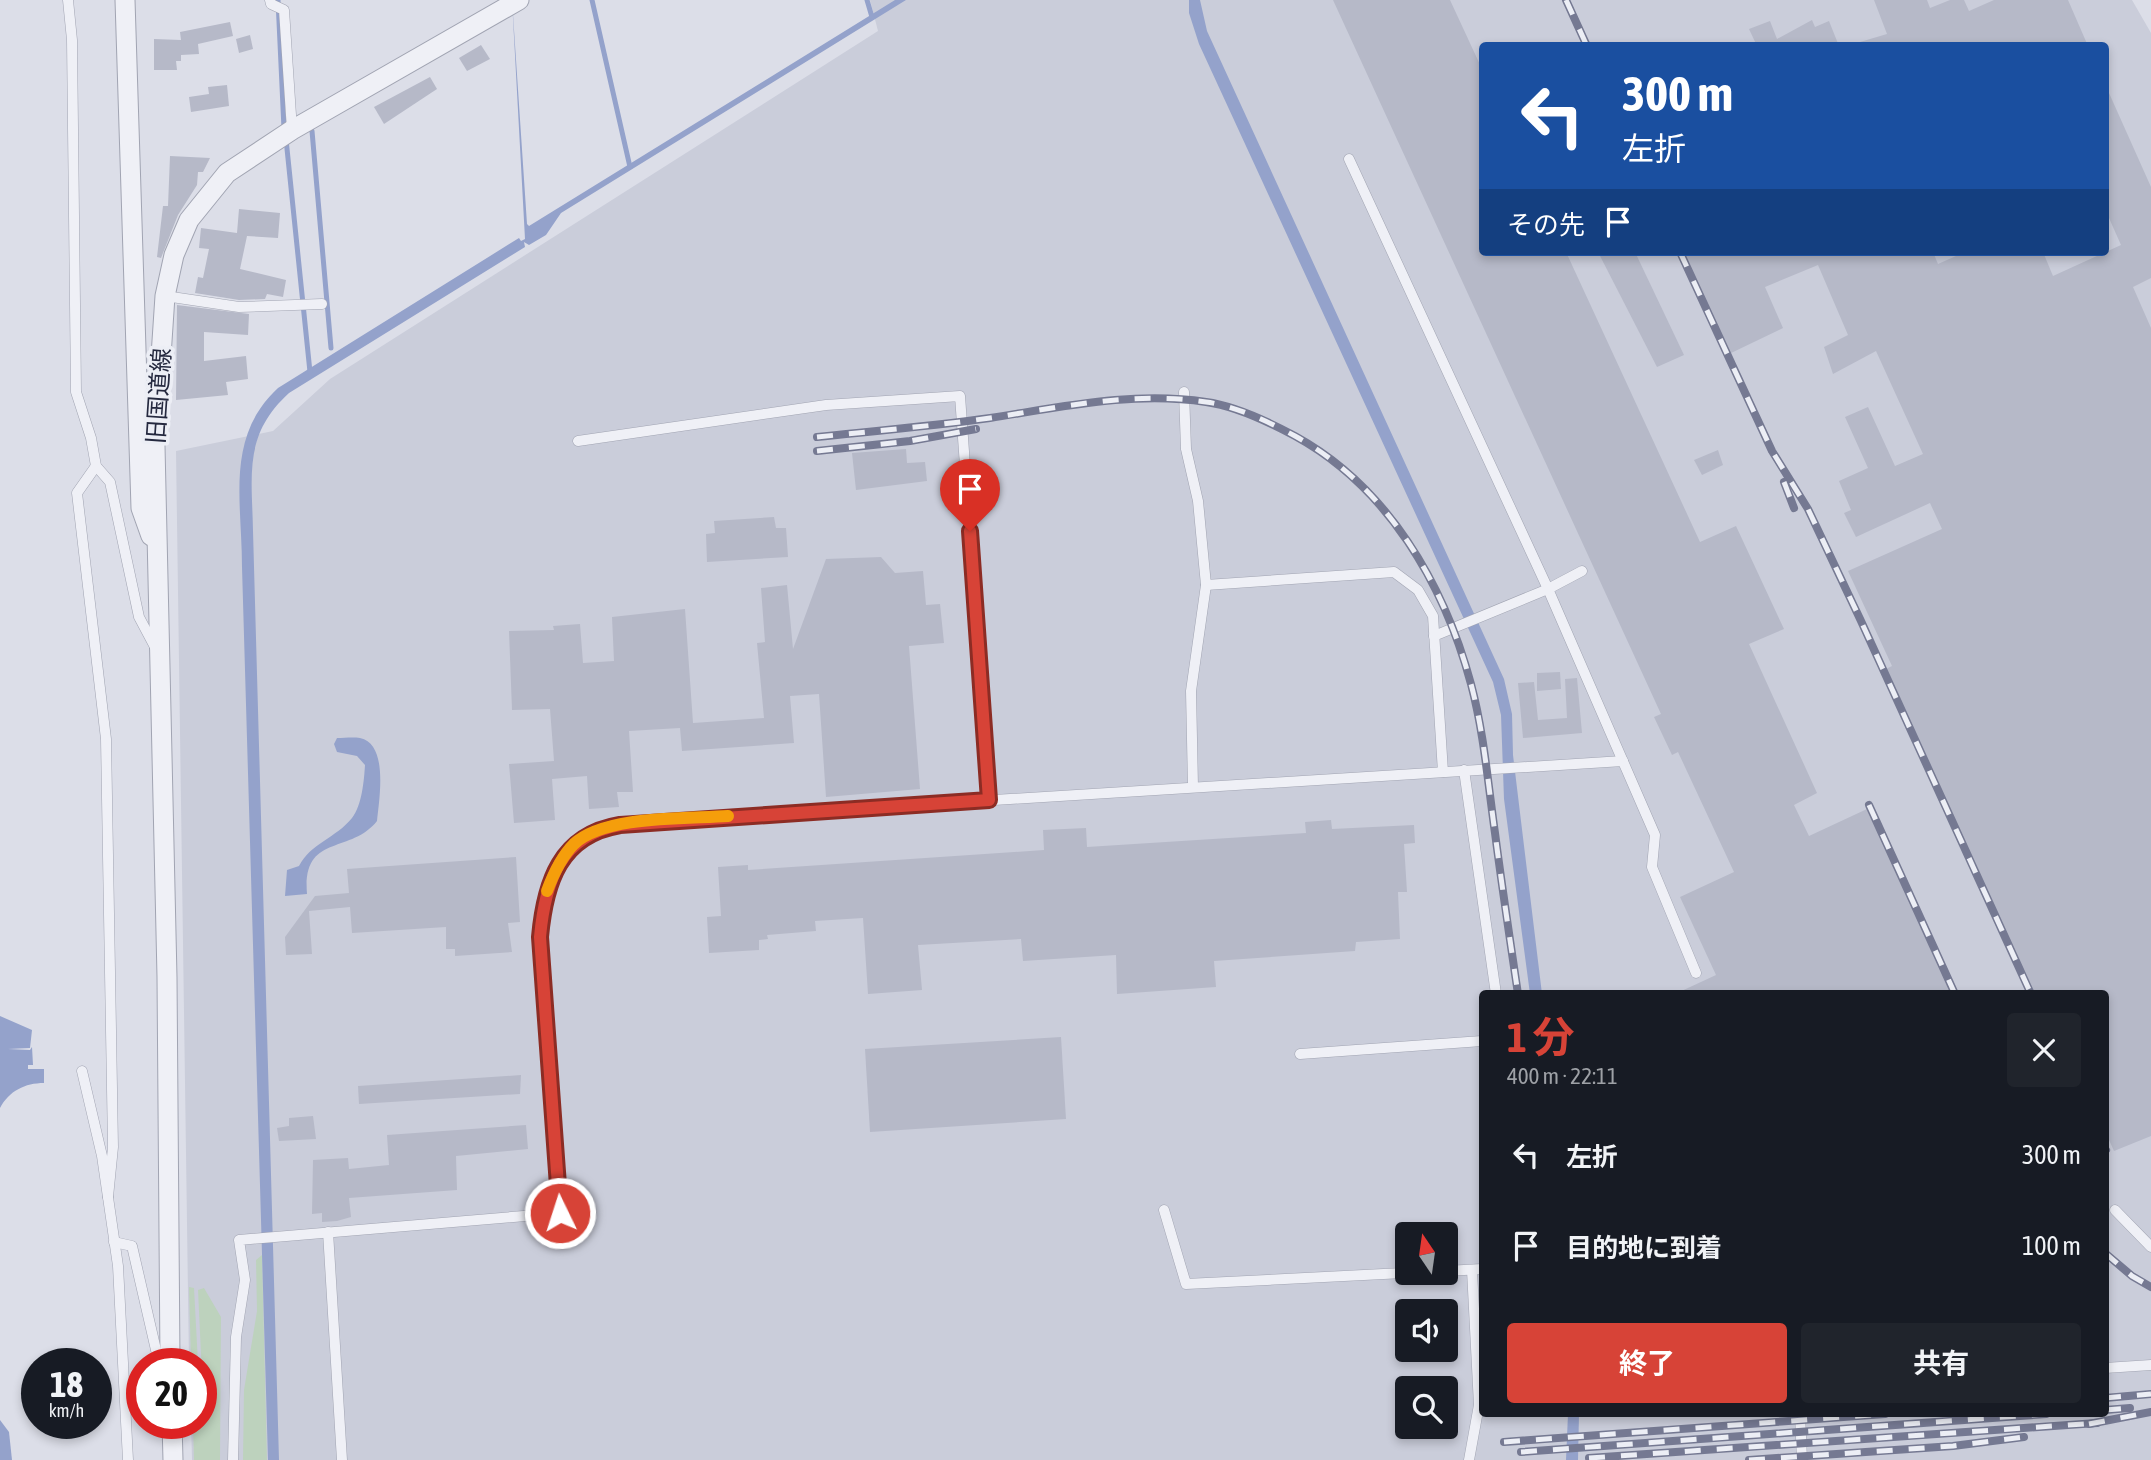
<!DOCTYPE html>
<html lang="ja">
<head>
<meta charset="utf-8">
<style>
  body { margin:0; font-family:"Asap Condensed","Noto Sans JP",sans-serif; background:#20242c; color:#f1f3f6; height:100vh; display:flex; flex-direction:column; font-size:26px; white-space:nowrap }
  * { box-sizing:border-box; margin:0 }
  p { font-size:23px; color:#9ea1a6 }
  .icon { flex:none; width:38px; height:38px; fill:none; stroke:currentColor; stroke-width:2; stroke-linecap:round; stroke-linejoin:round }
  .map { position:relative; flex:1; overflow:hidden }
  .side { position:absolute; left:1479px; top:990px; width:630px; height:427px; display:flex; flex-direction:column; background:#171b24; border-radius:7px; box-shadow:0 4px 10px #0003 }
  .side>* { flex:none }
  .banner { position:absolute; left:1479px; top:42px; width:630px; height:214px; border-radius:7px; box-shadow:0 4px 10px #0003; background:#1a4fa0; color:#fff; overflow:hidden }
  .needle { width:46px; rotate:347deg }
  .buttons { position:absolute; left:1395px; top:1222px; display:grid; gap:14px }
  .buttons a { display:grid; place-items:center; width:63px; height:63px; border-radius:7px; background:#171b24; box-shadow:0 4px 10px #0003; font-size:35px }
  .speed { position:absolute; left:21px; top:1348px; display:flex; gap:14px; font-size:35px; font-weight:700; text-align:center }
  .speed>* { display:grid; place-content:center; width:91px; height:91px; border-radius:50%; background:#171b24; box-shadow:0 4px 10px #0003; line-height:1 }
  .speed small { font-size:18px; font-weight:400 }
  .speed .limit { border:10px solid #d22; background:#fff; color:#111 }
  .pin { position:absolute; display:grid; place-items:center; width:60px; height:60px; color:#fff; margin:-72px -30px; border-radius:50% 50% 50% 0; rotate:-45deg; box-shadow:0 0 7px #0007 }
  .pin .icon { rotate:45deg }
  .me { position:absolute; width:77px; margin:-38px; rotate:356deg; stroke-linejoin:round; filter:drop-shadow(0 0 5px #0008) }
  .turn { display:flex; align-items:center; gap:24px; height:147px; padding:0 28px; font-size:32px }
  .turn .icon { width:91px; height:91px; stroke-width:2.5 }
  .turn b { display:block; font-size:49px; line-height:60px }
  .then { display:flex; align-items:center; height:66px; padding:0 28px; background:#0003; gap:14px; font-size:26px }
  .round { display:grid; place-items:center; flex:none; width:74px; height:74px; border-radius:7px; background:#20242c }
  .overview { display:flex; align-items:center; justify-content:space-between; height:119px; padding:0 28px }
  h1 { font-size:42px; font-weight:700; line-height:52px; color:#d74337 }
  .primary-button { display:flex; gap:14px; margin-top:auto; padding:14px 28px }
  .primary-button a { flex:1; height:80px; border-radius:7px; background:#d74337; color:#fff; font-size:28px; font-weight:700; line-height:80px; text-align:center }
  .primary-button a+a { background:#20242c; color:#f1f3f6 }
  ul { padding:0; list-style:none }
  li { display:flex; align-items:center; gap:21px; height:91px; padding:0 28px }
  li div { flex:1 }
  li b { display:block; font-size:26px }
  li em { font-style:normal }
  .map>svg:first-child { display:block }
  .built { fill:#cacdda; fill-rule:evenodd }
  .green { fill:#bdd2bd }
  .water { fill:#94a2cb }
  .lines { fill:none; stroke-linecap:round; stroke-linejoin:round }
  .stream { stroke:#94a2cb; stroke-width:5 }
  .building { fill:#b6b9c8 }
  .service-casing { stroke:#a1a4b2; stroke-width:11 }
  .minor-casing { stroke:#a1a4b2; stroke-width:21 }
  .service { stroke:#eff0f6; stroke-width:10 }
  .minor { stroke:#eff0f6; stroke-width:19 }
  .rail-casing { stroke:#757992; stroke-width:8 }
  .rail { stroke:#eceef5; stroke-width:5; stroke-dasharray:16; stroke-linecap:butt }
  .route-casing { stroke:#8c2c24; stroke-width:18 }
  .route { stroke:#d74337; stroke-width:12 }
  .slow { stroke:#f59e0b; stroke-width:12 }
  .labels { text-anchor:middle; stroke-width:7; stroke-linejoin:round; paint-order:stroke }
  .street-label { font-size:24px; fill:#25293f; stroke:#eceef5 }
</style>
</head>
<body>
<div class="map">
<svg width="2151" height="1460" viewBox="0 0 2151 1460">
  <rect width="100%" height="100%" fill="#dcdee8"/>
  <!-- built -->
  <path class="built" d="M870,0H2132L2151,33V1460H192L191,1423H201V1363H189L176,451L273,431L330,379L878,31ZM1482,46H2105V252H1482ZM1482,994H2105V1414H1482ZM1407,1234H1446V1272H1407ZM1407,1311H1446V1349H1407ZM1407,1388H1446V1426H1407Z"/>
  <!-- green -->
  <g class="green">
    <path d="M262,1255L267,1460H243L244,1390L257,1311L256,1260Z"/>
    <path d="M189,1287L194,1288L198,1363H191Z"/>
    <path d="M204,1288L221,1317L220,1460H194L193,1423H201L204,1418L198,1290Z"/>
  </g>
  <!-- water -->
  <g class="water">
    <path d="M512,0L527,224L529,226L895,0H906L561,213L546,235L529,245L524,242L525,247L289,393C243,435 252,475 253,531L279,1460H268L242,567C242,501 225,437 278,388L519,238L521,241L525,239Z"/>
    <path d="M1189,0H1200L1207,31L1504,679L1512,714L1513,755L1542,994H1530L1504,799L1501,715L1493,682L1199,44L1189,13Z"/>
    <path d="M337,738C344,738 353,737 360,738C389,744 379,800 377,821C350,855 302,833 307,894L285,896L287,870L299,866C311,843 336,838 352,818C362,805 364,781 365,765L357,756L337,752L334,744Z"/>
    <path d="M0,1016L32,1030L30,1048L8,1049L30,1050L32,1047L33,1065H28V1069H44V1083C25,1083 9,1091 0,1108Z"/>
    <path d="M1568,1414H1579L1578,1460H1566Z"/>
    <path d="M0,1420L9,1432L12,1460H0Z"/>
  </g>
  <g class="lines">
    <!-- stream -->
    <g class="stream">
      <path d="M278,0L284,129"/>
      <path d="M592,0L630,167"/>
      <path d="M867,0L872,17"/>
      <path d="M312,131L331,348"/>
      <path d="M286,139L310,372"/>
    </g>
  </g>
  <!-- building -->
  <g class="building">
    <path d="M1333,0H1450L1482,69V252H1566L1700,542L1736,526L1784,629L1749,644L1817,793L1794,805L1809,836L1867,809L1952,994H1675L1716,975L1680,897L1734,872L1678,752L1672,755L1654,717L1661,714Z"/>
    <path d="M1874,0H1927L1930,8L1950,0H1964L1969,11L1994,0H2068L2088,46H1861L1860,42L1887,34Z"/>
    <path d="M1812,20L1815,27L1829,21L1839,46H1757L1749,29L1770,21L1777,39Z"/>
    <path d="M230,22L233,36L198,44L199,54L181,55V61H176L177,70H154V39L181,40L180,32Z"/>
    <path d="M250,35L253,49L239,53L236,39Z"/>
    <path d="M481,45L490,59L467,71L459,58Z"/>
    <path d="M430,77L437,89L384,124L374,107Z"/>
    <path d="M2105,84L2151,187V278L2133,287L2151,328V1136L2114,1151L2105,1131V994H2032L1884,670L1892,666L1848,571L1942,529L1930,503L1856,537L1844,513L1851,510L1839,481L1868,468L1845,417L1868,407L1895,466L1923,454L1876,351L1833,374L1824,347L1848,335L1818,265L1765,287L1783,328L1729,354L1683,252H1933L1938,264L1965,252H2043L2053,276L2121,245L2105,209Z"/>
    <path d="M227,85L229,106L191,112L189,97L209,94L208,87Z"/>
    <path d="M170,156L210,158L203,172H198L197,185L178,215L161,258L157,257L163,206H168Z"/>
    <path d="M239,209L280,213L278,238L247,236L240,269L286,280L283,297L267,294L265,299L239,300L195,293L198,277L203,278L209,249L199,248L201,228L237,233Z"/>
    <path d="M1598,252H1635L1684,355L1657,367Z"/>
    <path d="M177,305L249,314L248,335L204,332V361L246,356L248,379L226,382L228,395L176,400Z"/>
    <path d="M906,449L907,463L925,462L927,481L856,490L852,453Z"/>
    <path d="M1718,450L1723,465L1702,475L1694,460Z"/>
    <path d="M774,517L776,528H786L788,557L707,562L706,534L715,533L714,521Z"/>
    <path d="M881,557L895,573L923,571L926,605L940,604L944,643L909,646L920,789L826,797L819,694L790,696L794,743L682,751L680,728L629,731L633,792H617L619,807L589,809L587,776L552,779L555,820L514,823L509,764L554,761L550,709L512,710L509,631L554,630L553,626L580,624L583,663L614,661L612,617L685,609L693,723L764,718L757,643L765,642L761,588L787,585L793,649L826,559Z"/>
    <path d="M1560,672L1561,689L1537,691V673Z"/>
    <path d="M1577,678L1582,733L1523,738L1518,683L1534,682L1538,720L1567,718L1565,679Z"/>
    <path d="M1331,820L1332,829L1414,825L1415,843L1404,844L1407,892H1398L1400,939L1356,942L1355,951L1214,961L1216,987L1117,994L1116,955L1023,961L1021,939L918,945L922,990L868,994L863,918L815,921L816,931L767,935L768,939L759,940V950L709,953L707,917L721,916L718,867L748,865V870L1044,850L1043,830L1086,828L1087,847L1306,833L1305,822Z"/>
    <path d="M516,857L520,922L508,923L512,952L455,956V949H446V927L352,933L350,907L309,911L312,954L286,955L285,937L315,896L349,893L347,869Z"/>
    <path d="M1061,1037L1066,1119L870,1132L865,1049Z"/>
    <path d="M521,1075L520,1094L359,1104L358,1086Z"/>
    <path d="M313,1116L316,1139L279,1141L277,1128L289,1126V1118Z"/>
    <path d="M526,1125L528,1149L456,1156L457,1190L349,1198L351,1217L337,1221L322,1222V1213L312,1214L313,1160L348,1158L349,1169L389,1165L387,1135Z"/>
  </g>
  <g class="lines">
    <defs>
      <g id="service">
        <path d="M68,0L72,40L76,392L91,438L96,466L110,482L139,617L156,649"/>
        <path d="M270,0L271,4L284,10L292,130"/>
        <path d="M1349,159L1548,589L1655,835L1652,867L1696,973"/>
        <path d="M165,296L239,307L322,304"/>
        <path d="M1184,392L1186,449L1198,501L1206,585L1191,691L1193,787"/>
        <path d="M578,441L826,405L960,396L989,800"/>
        <path d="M96,466L77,493L106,739L113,1147L108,1197"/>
        <path d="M1206,585L1394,572L1418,590L1433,616L1443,772"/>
        <path d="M1434,636L1548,589L1582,571"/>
        <path d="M1464,770L1496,994"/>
        <path d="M1300,1054L1482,1041"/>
        <path d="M82,1071L102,1156L118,1266L128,1460"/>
        <path d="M1164,1210L1186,1284L1423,1272"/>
        <path d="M2115,1210L2151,1247"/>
        <path d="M328,1232L342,1460"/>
        <path d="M114,1242L132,1246L159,1363"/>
        <path d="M1446,1271L1482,1269"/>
        <path d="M2105,1368L2151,1365"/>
        <path d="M1800,1414L1802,1460"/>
        <path d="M233,1460L236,1337L245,1280L239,1240L560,1213L540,937C543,895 555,846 599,829C611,824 628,824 641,822L1623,761"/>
        <path d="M1469,1460L1479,1405L1472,1270"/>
      </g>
      <g id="minor">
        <path d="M125,0L141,508L151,536"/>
        <path d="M170,1363L167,977L155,446L165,296L174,255L189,220L227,173L292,130L519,0"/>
        <path d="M172,1423L173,1460"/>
      </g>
    </defs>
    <!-- service casing -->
    <use href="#service" class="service-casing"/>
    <!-- minor casing -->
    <use href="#minor" class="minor-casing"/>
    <!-- service -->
    <use href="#service" class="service"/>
    <!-- minor -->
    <use href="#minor" class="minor"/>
    <defs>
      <g id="rail">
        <path d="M1566,0L1587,46"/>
        <path d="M1680,252L1772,451L1808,509L1861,621L2031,994"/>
        <path d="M817,437C875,431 933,426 990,418C1062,407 1134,391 1206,402C1236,406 1269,422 1295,436C1388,487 1444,584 1471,684C1484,733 1488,784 1495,833C1502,887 1510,940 1518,994"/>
        <path d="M817,451L910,441L976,429"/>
        <path d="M1784,482L1794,508"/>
        <path d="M1869,805L1955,994"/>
        <path d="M2105,1149L2106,1150"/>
        <path d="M2105,1253L2132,1276L2151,1287"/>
        <path d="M2105,1398L2151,1394"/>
        <path d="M2105,1410L2130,1408"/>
        <path d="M2089,1424L2151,1412"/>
        <path d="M1504,1442L1885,1414"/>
        <path d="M1521,1452L2046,1414"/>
        <path d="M1589,1458L2097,1423"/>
        <path d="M1749,1460L1953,1446L2024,1437"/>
      </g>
    </defs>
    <!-- rail casing -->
    <use href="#rail" class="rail-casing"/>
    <!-- rail -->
    <use href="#rail" class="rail"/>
  </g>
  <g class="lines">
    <defs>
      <path id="route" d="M560,1213L540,937C545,882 560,835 620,825L989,800L970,531"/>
    </defs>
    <!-- route casing -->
    <use href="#route" class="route-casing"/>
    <!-- route -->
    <use href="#route" class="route"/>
    <!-- slow -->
    <path class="slow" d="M547,891C553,875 562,856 574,844C605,815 688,819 728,816"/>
  </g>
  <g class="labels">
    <!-- street labels -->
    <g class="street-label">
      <text transform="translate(159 396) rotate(-86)" y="8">旧国道線</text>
    </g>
  </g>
</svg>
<div class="buttons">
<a><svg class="needle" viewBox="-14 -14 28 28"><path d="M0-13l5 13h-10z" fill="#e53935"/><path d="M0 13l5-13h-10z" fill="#9ea1a6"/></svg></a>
<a><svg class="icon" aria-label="sound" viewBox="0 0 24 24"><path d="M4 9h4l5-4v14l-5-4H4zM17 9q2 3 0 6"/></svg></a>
<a><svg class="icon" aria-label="search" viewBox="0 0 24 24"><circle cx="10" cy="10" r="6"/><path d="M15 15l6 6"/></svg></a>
</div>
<div class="speed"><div>18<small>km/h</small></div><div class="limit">20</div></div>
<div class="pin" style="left:970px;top:531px;background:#d93025"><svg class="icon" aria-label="arrive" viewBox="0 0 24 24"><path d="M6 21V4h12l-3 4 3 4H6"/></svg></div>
<svg class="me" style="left:560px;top:1213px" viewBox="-20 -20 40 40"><circle r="17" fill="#d74337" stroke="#fff" stroke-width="3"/><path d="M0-11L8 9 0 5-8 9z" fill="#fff"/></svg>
<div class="banner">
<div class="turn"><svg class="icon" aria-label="left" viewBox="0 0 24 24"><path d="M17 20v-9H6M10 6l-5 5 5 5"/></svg><div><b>300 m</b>左折</div></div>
<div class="then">その先<svg class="icon" aria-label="arrive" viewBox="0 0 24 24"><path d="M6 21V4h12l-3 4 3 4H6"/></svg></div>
</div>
<section class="side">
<div class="overview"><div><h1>1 分</h1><p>400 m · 22:11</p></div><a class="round"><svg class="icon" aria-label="close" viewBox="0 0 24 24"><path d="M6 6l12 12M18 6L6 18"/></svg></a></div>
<ul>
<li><svg class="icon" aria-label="left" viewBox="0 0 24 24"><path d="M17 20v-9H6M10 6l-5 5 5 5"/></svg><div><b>左折</b></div><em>300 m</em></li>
<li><svg class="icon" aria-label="arrive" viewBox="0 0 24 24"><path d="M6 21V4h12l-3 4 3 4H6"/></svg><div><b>目的地に到着</b></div><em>100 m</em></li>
</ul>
<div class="primary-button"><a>終了</a><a>共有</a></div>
</section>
</div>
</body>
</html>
